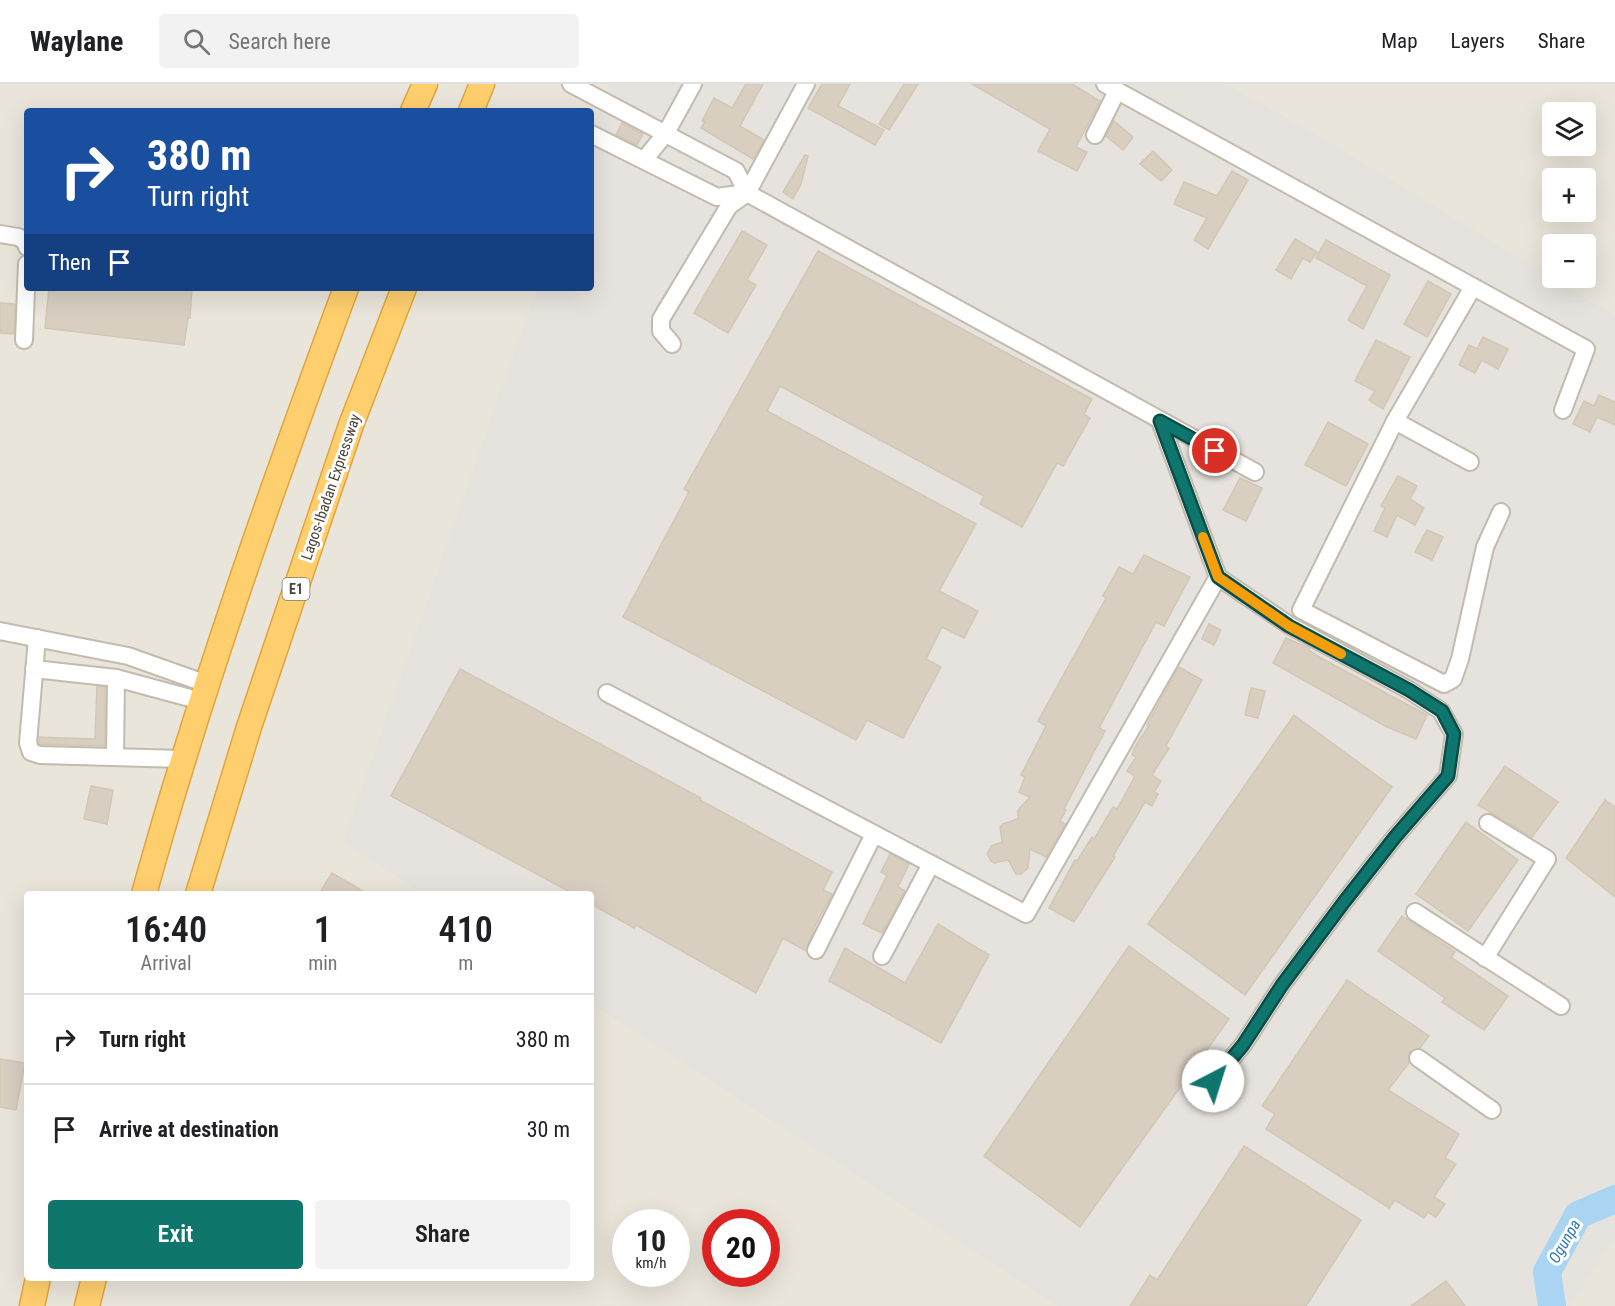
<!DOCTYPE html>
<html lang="en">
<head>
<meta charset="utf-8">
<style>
  body { margin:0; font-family:"Roboto Condensed",sans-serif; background:#f2f2f2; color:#202124; height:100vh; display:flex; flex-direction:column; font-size:22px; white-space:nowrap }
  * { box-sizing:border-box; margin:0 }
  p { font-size:20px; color:#757577 }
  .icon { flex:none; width:33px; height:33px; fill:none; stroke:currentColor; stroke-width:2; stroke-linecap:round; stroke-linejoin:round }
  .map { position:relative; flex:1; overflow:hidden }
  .panel { position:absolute; left:24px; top:807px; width:570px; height:390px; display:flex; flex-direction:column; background:#fff; border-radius:6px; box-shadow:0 6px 24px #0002 }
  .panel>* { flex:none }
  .guide { position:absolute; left:24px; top:24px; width:570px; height:183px; border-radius:6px; box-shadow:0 6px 24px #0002; background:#1a4fa0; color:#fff; overflow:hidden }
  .buttons { position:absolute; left:1542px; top:18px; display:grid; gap:12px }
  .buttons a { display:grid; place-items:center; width:54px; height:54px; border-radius:6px; background:#fff; box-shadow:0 6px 24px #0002; font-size:30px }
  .speed { position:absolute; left:612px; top:1125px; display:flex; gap:12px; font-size:30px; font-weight:700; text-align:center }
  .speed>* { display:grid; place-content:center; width:78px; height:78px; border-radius:50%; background:#fff; box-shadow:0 6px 24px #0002; line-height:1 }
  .speed small { font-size:15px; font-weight:400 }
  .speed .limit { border:9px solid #d22; background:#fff; color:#111 }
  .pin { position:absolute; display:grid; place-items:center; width:51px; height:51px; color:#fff; margin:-26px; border:3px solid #fff; border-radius:50%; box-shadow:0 2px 6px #0007 }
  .me { position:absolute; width:66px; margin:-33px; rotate:40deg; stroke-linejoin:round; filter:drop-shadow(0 0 4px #0008) }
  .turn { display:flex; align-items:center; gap:21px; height:126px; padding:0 24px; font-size:27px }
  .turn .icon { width:78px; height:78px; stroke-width:2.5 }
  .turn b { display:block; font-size:42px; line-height:51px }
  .then { display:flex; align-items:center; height:57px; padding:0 24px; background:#0003; gap:12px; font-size:22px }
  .eta { display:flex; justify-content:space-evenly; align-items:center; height:102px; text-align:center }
  .eta b { font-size:36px; font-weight:600; line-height:42px }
  .primary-button { display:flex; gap:12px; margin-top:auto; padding:12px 24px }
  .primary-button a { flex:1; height:69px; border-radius:6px; background:#0f766e; color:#fff; font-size:24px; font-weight:600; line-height:69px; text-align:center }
  .primary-button a+a { background:#f2f2f2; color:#202124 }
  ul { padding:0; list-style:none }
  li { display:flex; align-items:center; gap:18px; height:90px; padding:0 24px; border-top:2px solid #e0e0e0 }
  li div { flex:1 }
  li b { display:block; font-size:22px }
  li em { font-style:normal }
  header { display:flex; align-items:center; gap:36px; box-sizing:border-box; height:84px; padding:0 30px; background:#fff; border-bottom:2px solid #e0e0e0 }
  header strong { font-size:28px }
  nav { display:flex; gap:33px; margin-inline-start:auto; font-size:21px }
  .search { width:420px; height:54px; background:#f2f2f2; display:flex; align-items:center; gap:15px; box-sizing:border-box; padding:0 21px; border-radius:6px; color:#757577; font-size:22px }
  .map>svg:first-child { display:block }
  .residential { fill:#eae5da; fill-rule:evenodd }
  .industrial { fill:#e6e2dd }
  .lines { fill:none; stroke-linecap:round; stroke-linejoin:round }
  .river { stroke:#a9d4f2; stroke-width:28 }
  .building { fill:#d8cfc1; stroke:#d3c7b4; stroke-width:1.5 }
  .minor-casing { stroke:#c2bbae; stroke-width:20 }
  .highway-casing { stroke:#e0a43c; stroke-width:27 }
  .minor { stroke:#fff; stroke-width:16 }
  .highway { stroke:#ffcf6e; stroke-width:24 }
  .route-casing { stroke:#0a4d48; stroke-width:15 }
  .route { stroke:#0f766e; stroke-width:10 }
  .slow { stroke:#f59e0b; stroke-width:10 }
  .labels { text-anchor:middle; stroke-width:6; stroke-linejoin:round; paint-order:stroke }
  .shield { fill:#fff; stroke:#817c74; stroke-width:1.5 }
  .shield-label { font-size:14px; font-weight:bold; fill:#4b4439 }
  .street-label { font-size:15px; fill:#4b4439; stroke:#fff }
  .water-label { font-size:16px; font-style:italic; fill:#2e7ab2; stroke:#fff }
</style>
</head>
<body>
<header>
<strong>Waylane</strong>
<div class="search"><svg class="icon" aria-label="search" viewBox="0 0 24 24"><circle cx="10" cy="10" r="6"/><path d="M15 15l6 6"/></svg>Search here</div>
<nav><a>Map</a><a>Layers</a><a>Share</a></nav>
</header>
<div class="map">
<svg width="1615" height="1222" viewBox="0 0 1615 1222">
  <rect width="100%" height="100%" fill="#f6f3ec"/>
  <!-- residential -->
  <path class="residential" d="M0,0H1615V1222H0ZM27,27H591V204H27ZM1552,28H1586V62H1552ZM1552,94H1586V128H1552ZM1552,160H1586V194H1552ZM27,810H591V1194H27ZM626,1138H676V1190H626ZM716,1138H766V1190H716Z"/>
  <!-- industrial -->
  <path class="industrial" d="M609,0H1225L1314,49L1615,232V1153L1569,1222H1058L591,919V810H423L343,758L537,204H591V50Z"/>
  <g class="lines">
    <!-- river -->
    <path class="river" d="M1552,1222L1547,1188L1578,1131L1615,1115"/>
  </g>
  <!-- building -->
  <g class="building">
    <path d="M746,0H763L740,42L764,56L753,75L701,44L705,38L702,37L714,14L732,24Z"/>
    <path d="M822,0H850L838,22L884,46L875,61L808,24Z"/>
    <path d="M904,0H918L889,46L879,40Z"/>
    <path d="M972,0H1072L1100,17L1076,63L1087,68L1077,87L1038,67L1050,45Z"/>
    <path d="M1114,37L1133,53L1123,66L1106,52Z"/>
    <path d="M622,39L643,50L637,61L616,51Z"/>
    <path d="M1153,67L1172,86L1161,97L1140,80Z"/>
    <path d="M805,71L808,72L801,100L793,115L783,108Z"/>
    <path d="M1232,87L1248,96L1208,165L1194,156L1207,134L1174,120L1184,98L1217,112Z"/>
    <path d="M742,147L767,161L747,196L756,201L728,249L694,229Z"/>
    <path d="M1295,155L1317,168L1310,178L1303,174L1291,195L1276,186Z"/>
    <path d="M1326,156L1390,191L1363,245L1348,236L1367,202L1316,174Z"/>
    <path d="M818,167L1092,315L1084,330L1090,334L1063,382L1057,379L1022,443L980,420L984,412L780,302L767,327L976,440L939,507L978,527L964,554L942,543L926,575L941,583L903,654L867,636L856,656L623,533L689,408L684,405Z"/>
    <path d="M1428,197L1451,210L1427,253L1404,240Z"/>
    <path d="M49,204H192L190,234H188L184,261L45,244Z"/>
    <path d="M0,219L15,220L14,250L0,249Z"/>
    <path d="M1483,253L1508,265L1498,285L1482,276L1475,289L1459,281L1469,261L1477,265Z"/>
    <path d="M1376,256L1410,273L1383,325L1369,316L1375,307L1355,297Z"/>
    <path d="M1599,311L1615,318V341L1597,333L1590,348L1573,340L1584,317L1594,322Z"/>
    <path d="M1328,338L1368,360L1346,402L1305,381Z"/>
    <path d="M1398,392L1417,402L1410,415L1424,424L1415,441L1397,431L1387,453L1374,447L1385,424L1381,422Z"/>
    <path d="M1240,394L1262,404L1246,437L1223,426Z"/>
    <path d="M1427,446L1443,453L1432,476L1415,468Z"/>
    <path d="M1144,471L1190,493L1164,542L1156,538L1099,644L1105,647L1064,725L1066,726L1060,737L1065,740L1046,773L1030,765L1028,784L1021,790H1016L1008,776L994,779L991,777L987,770L991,762L1002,758L1000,743L1003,740L1018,735V726L1030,713L1019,708L1025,693L1021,691L1046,642L1038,637L1106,514L1103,512L1119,483L1133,490Z"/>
    <path d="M1209,540L1221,546L1214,561L1202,555Z"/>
    <path d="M1286,554L1309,564V566L1321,574L1427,631L1416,655L1387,643L1273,579Z"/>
    <path d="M1179,583L1202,596L1166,662L1169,664L1152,691L1161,697L1154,708L1158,710L1152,722L1145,718L1113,772L1115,773L1074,838L1049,824L1075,776L1077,777L1092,753L1094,755L1113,723L1117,725L1135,692L1127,687L1136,673L1132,671L1136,661L1149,642L1147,641Z"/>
    <path d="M460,585L701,714L700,716L832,788L823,806L832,810L815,842L806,867L783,854L756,909L636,841L634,844L591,820V810H574L391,712Z"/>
    <path d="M97,602L105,603V662L39,660V653L95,655Z"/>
    <path d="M1251,604L1265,607L1258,634L1245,631Z"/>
    <path d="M1294,631L1392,703L1245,911L1148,840Z"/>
    <path d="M1505,682L1558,718L1532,753L1478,721Z"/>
    <path d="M91,702L113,706L107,740L84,735Z"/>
    <path d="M1605,716L1615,723V813L1566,774Z"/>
    <path d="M1466,738L1518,776L1468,847L1416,810Z"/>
    <path d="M890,770L909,780L898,803L905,807L882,849L863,840L887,791L881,788Z"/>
    <path d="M332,789L368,810H319Z"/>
    <path d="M1402,832L1455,868L1451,873L1508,912L1484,946L1442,918L1445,914L1378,867Z"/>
    <path d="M938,840L989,871L941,959L829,897L845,864L905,899Z"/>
    <path d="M1129,862L1229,935L1080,1143L984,1072Z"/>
    <path d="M1347,896L1429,952L1420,964L1410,968L1409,979L1388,1006L1459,1050L1445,1074L1456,1080L1434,1113L1445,1120L1436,1133L1428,1128L1424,1134L1395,1116L1389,1124L1266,1045L1275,1030L1262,1022Z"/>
    <path d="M0,975L25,979L16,1026L0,1023Z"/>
    <path d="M1244,1062L1361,1136L1306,1222H1130L1150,1191L1157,1196Z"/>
    <path d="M1446,1197L1465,1222H1411Z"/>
  </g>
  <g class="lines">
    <defs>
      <g id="minor">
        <path d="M571,0L736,87L747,109L1255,388"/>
        <path d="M1105,0L1586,265L1563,326"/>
        <path d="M591,50L717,113L746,109"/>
        <path d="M1095,51L1117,7"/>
        <path d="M644,76L666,49L693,0"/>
        <path d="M0,150L18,153L25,157L27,163"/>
        <path d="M1473,203L1395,337L1301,526L1444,600L1453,595L1460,575L1485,463L1501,428"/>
        <path d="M24,256L27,180"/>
        <path d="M672,260L661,247V235L729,122L747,109L806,0"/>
        <path d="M1395,337L1470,378"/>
        <path d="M0,547L128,572L207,600"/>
        <path d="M37,554L28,659L31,668L40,671L182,675"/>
        <path d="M34,585L116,594L201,617"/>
        <path d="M607,609L1026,830L1218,493L1160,337"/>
        <path d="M115,673L116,594"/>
        <path d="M1415,828L1561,922"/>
        <path d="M816,866L874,750"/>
        <path d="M882,872L931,780"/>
        <path d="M1485,874L1547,775L1488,739"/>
        <path d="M1418,974L1492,1026"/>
        <path d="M1213,997L1243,961L1282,901L1344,818L1395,753L1448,692L1454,650L1441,627L1409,606L1289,541L1218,493"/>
      </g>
      <g id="highway">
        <path d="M413,27L425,0"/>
        <path d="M471,27L482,0"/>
        <path d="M144,810C201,604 272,404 346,204"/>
        <path d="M198,810L249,643L351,341L404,204"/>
        <path d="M32,1222L38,1194"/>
        <path d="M87,1222L94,1194"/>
      </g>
    </defs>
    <!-- minor casing -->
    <use href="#minor" class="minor-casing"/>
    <!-- highway casing -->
    <use href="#highway" class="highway-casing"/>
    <!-- minor -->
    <use href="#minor" class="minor"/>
    <!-- highway -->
    <use href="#highway" class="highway"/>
  </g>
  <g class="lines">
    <defs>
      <path id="route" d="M1213,997L1243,961L1282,901L1344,818L1395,753L1448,692L1454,650L1442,627L1409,606L1289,542L1218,493L1160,337L1215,367"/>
    </defs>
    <!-- route casing -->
    <use href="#route" class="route-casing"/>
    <!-- route -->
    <use href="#route" class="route"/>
    <!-- slow -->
    <path class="slow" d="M1203,453L1218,493L1289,542L1341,570"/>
  </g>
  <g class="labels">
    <!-- shield labels -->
    <rect class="shield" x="282.5" y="494" width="27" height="22" rx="4.5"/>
    <g class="shield-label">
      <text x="296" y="510">E1</text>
    </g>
    <!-- street labels -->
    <g class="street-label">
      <text transform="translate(331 403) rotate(-71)" y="5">Lagos-Ibadan Expressway</text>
    </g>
    <!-- water labels -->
    <g class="water-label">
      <text transform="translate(1564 1157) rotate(-60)" y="6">Ogunpa</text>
    </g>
  </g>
</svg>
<div class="buttons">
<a><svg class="icon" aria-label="layers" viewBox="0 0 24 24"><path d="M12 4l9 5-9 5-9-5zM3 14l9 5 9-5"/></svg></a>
<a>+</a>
<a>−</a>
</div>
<div class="speed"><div>10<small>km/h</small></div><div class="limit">20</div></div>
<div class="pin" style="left:1215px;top:367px;background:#d93025"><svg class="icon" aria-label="arrive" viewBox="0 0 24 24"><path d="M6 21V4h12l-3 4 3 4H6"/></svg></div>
<svg class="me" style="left:1213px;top:997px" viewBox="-20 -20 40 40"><circle r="19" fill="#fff"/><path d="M0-13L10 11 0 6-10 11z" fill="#0f766e"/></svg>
<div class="guide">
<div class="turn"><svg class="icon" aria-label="right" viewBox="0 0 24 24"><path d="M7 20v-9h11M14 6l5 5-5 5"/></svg><div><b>380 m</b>Turn right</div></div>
<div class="then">Then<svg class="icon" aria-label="arrive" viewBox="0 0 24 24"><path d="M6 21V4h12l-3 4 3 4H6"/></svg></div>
</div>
<section class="panel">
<div class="eta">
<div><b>16:40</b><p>Arrival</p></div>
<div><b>1</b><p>min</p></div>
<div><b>410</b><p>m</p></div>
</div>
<ul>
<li><svg class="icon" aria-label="right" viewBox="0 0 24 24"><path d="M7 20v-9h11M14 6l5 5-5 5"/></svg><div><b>Turn right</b></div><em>380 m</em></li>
<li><svg class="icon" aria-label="arrive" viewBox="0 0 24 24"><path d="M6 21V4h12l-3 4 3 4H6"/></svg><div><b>Arrive at destination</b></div><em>30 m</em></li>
</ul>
<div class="primary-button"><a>Exit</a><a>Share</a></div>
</section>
</div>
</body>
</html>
